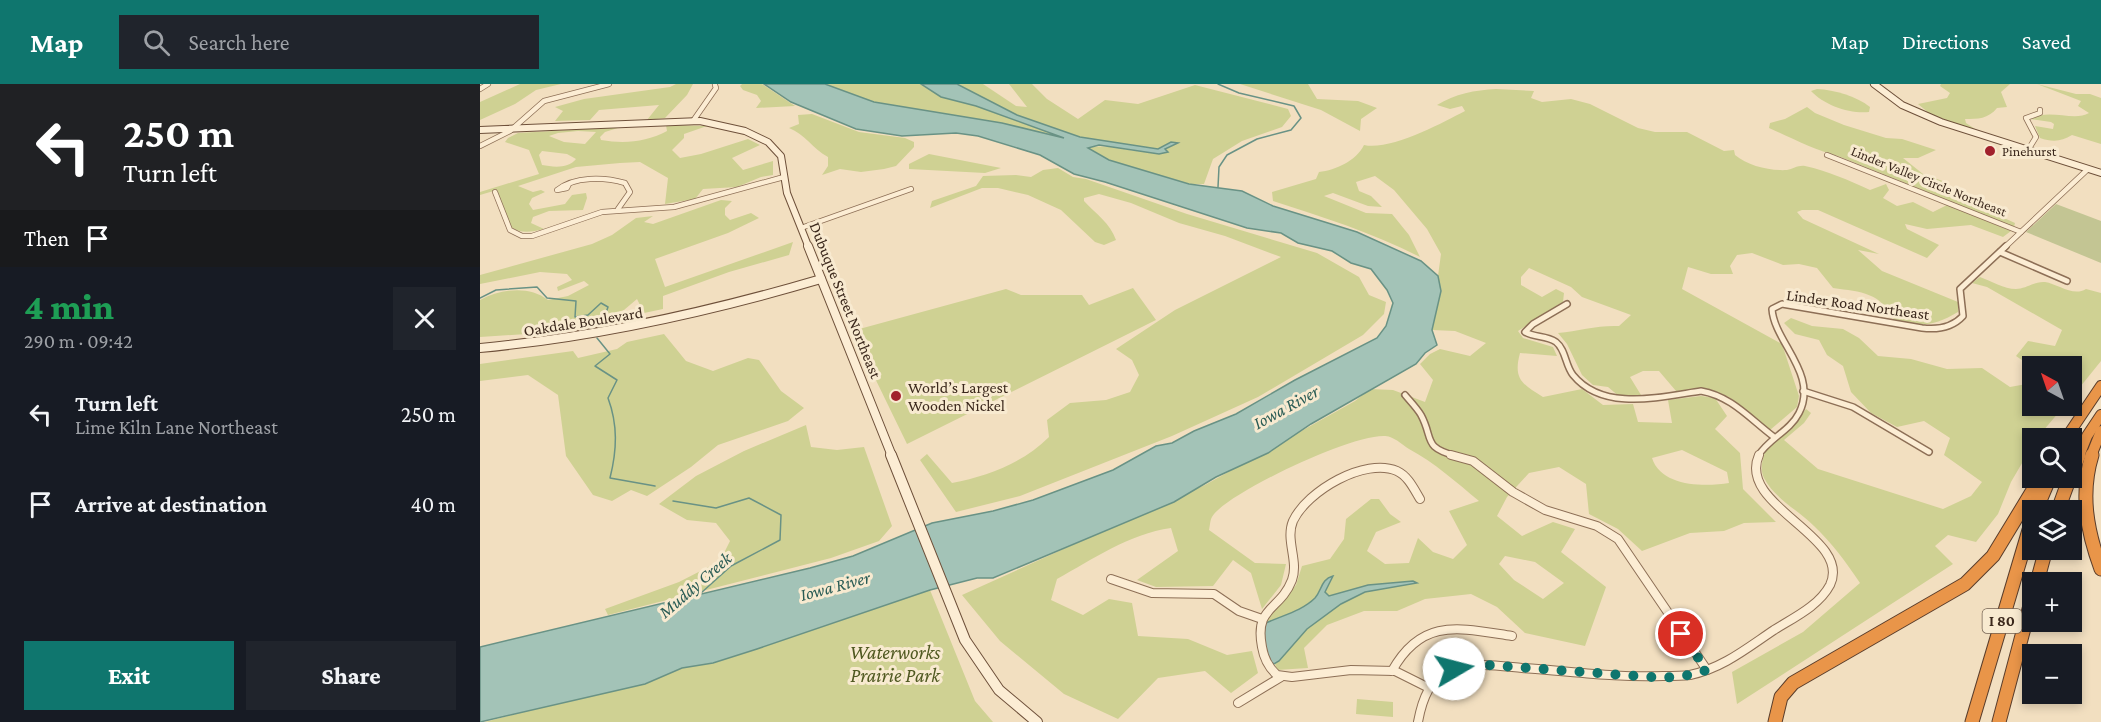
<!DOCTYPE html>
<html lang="en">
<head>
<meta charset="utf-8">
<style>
  body { margin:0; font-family:"Crimson Pro",serif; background:#20242c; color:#f1f3f6; height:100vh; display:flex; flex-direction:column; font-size:22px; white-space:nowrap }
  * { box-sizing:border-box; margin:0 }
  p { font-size:20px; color:#9ea1a6 }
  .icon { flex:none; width:33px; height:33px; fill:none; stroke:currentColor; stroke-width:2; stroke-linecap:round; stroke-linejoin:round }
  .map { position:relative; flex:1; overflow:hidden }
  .drawer { display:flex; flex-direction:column; background:#171b24; width:480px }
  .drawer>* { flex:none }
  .hud { background:#202124; color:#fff; overflow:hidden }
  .needle { width:39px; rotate:320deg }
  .tools { position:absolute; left:1542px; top:272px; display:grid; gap:12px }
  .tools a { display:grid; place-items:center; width:60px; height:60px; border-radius:0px; background:#171b24; box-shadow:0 3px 9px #0003; font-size:30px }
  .pin { position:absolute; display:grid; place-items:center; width:51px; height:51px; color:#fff; margin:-26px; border:3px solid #fff; border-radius:50%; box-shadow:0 2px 6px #0007 }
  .me { position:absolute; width:66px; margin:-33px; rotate:82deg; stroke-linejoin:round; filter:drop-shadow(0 0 4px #0008) }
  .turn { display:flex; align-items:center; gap:21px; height:126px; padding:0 24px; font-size:27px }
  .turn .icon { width:78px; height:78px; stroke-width:2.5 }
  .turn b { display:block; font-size:42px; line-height:51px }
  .then { display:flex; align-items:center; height:57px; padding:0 24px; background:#0003; gap:12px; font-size:22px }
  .round { display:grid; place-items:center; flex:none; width:63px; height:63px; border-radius:0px; background:#20242c }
  .headline { display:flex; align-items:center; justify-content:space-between; height:102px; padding:0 24px }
  h1 { font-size:36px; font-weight:800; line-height:45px; color:#1e9e55 }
  .cta { display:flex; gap:12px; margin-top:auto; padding:12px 24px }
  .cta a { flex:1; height:69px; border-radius:0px; background:#0f766e; color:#fff; font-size:24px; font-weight:800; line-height:69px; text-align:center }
  .cta a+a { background:#20242c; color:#f1f3f6 }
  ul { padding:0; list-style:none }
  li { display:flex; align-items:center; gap:18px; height:90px; padding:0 24px }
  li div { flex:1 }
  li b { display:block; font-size:22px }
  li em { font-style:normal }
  header { display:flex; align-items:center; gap:36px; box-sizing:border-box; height:84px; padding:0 30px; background:#0f766e; color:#fff }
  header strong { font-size:28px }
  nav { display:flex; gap:33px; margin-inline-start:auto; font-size:21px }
  .search { width:420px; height:54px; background:#20242c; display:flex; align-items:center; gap:15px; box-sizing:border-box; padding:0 21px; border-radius:0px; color:#9ea1a6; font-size:22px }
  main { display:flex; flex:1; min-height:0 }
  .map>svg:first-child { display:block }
  .green { fill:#cfd193; fill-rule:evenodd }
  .cemetery { fill:#c3c593 }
  .water { fill:#a3c3b7; stroke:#699285; stroke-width:1.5 }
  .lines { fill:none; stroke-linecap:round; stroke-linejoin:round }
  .stream { stroke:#699285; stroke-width:1.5 }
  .street-far2-casing { stroke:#8d6f56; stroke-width:6 }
  .street-far1-casing { stroke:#8d6f56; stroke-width:8 }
  .street-casing { stroke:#8d6f56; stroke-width:10 }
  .secondary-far2-casing { stroke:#6e503a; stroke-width:8 }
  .secondary-far1-casing { stroke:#6e503a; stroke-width:10 }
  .secondary-casing { stroke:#6e503a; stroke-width:12 }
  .highway-far1-casing { stroke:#5a3d2b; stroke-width:12 }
  .highway-casing { stroke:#5a3d2b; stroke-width:15 }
  .street-far2 { stroke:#fcedd4; stroke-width:4.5 }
  .street-far1 { stroke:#fcedd4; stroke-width:5 }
  .street { stroke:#fcedd4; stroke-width:8 }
  .secondary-far2 { stroke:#fcedd4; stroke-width:6 }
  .secondary-far1 { stroke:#fcedd4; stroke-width:8 }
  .secondary { stroke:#fcedd4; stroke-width:10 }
  .highway-far1 { stroke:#e99549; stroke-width:10 }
  .highway { stroke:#e99549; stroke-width:13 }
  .route { stroke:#0f766e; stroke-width:10; stroke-dasharray:0 18 }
  .poi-dot { fill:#a1212c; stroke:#f8ead0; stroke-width:2 }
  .labels { text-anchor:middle; stroke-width:6; stroke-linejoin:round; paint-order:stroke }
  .far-poi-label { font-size:14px; fill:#3b281c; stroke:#f8ead0; text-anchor:start }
  .far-street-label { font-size:14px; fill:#3b281c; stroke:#f8ead0 }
  .shield { fill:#f8ead0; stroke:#746252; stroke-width:1.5 }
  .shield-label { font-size:15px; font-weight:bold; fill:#3b281c }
  .street-label { font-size:16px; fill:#3b281c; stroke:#f8ead0 }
  .poi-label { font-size:16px; fill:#3b281c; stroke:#f8ead0; text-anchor:start }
  .water-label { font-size:18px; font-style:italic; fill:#2a5c55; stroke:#f8ead0 }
  .near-park-label { font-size:20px; font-style:italic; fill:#505921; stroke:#f8ead0 }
</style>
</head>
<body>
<header>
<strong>Map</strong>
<div class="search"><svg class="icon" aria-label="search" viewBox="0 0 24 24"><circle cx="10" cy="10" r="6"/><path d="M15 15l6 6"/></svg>Search here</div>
<nav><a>Map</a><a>Directions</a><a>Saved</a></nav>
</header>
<main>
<section class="drawer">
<div class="hud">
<div class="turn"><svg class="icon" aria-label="left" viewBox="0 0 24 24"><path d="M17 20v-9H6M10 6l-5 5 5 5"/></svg><div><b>250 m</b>Turn left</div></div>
<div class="then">Then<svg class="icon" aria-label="arrive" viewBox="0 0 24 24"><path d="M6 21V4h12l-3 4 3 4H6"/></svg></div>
</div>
<div class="headline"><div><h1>4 min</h1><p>290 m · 09:42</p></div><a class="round"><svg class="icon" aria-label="close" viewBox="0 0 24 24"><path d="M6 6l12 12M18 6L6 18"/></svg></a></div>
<ul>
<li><svg class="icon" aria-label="left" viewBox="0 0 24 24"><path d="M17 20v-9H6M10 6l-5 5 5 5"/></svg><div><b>Turn left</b><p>Lime Kiln Lane Northeast</p></div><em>250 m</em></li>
<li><svg class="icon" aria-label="arrive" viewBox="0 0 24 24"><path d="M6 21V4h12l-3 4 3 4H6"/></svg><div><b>Arrive at destination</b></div><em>40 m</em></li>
</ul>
<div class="cta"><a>Exit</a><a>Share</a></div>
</section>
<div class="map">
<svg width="1621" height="638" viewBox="0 0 1621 638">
  <rect width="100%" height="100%" fill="#f2dfc0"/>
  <!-- green -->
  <g class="green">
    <path d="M40,0H81L56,6L35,20L0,36V18Z"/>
    <path d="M196,0H213L207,11L185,34L167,36L179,21L119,26L110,36L75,37L83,27L75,23L104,15L190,3Z"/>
    <path d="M262,0H282L315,22L276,24L281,17L277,11L263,6L260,2Z"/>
    <path d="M345,0H441L461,13L496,22L590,56L522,39L394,18Z"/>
    <path d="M477,0H503L536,22L547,23L529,0H552L567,15L598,35L625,16L658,20L715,1L808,25L811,32L802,43L762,57L733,75L724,100H709L629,76L607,64C643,57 659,79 696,59L691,58L678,65L600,53L537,31Z"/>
    <path d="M760,0H828L837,15L878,17L897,24L881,35L880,47L841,26Z"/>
    <path d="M1461,0H1530L1521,8L1527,23L1517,24C1508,35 1498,35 1485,35L1486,39L1498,47L1495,48L1456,35L1438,20L1467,14L1470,9L1460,2Z"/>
    <path d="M1557,0L1596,10H1610L1621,14V60L1592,51C1581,58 1572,58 1560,54L1555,42L1573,45L1574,40L1571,38L1550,35C1569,24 1594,38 1609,29L1598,22L1601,17Z"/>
    <path d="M1016,5L1054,7L1051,14L1062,18L1091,15L1110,20L1158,44L1175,48H1207L1244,67L1254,66L1255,71C1268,82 1290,87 1307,86C1313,85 1318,81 1325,82C1348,87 1368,96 1390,106L1406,100L1409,106L1403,114L1417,122L1433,118L1453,128L1467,121L1531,147L1523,153L1491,141L1447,145L1425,140L1427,145L1459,161L1447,174L1338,126H1322L1317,128L1323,135L1399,170L1378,166L1402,187L1478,218V228C1454,242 1443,243 1415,237C1400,208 1382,208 1353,204L1337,184L1319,180L1303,181L1272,169L1257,171L1250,182L1253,190H1231L1208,183L1202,205L1302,260L1319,312L1317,323L1290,346L1249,313L1226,304L1196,307L1179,287H1163L1150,293L1161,311L1140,313L1128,303L1113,301L1102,291L1087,260L1078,249C1099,247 1118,241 1139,242L1151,231L1102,213L1091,203L1049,184L1041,193V201L1062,213L1076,205L1084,209L1083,218L1038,247L1043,254L1073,263L1077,272L1040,269C1033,295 1042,300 1063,313L1102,305L1123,321L1153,320L1158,338L1192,339L1188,316L1221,312L1235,314L1247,332L1235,345L1260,369L1263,405L1296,438L1264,439L1244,447L1210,449L1162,467L1138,445L1109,430L1106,400L1079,383L1049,389L1027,413L1017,432L1042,452L1073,438L1095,445L1081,468L1126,503L1105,562L1045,549L1017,523L991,510L945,515L917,527H884L847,541L824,564L828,584L797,586L782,541L816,501L822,482L850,475L864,455L866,435L891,415H899L910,430L921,438L896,448L887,467L905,480L929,479L938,454L953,468L973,475L987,461L969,427L999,417C976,398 955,379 929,365C923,361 916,355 910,353C885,343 744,410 732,433C730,436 730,442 729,446L775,479L806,480L801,501L782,525L771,489L753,476L733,502L676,503L657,496L698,467L691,444C649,450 613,475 577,495L571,516L603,531L629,515L652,519L658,552L708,555L747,571L772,567L778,589L751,609L725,587L678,594L638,635L584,610L520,557L482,511L725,401L875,317L890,305L913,306L945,318L953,296L940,280L950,270L960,265L990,272L1006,259L975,247L952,246L961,207L958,192L961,170L947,145L914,106L895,92L876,98L879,107L891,112L902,123L888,122L853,109L844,112L886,129L912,130L929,151L940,173C893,149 843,133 793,117L792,108L836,95L839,88C856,86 876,77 884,61C910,67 962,39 985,27L982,22L970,25L957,21C975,10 995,6 1016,5ZM1202,366L1247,388L1249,399C1225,403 1181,403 1172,374ZM1025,472L1055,478L1084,499L1063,515L1034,496L1019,480Z"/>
    <path d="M1337,5C1355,6 1376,12 1390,23L1389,28C1369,30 1344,21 1331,7Z"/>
    <path d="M1327,23L1335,29L1364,41L1406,54L1422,55L1456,66L1438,74H1423L1443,90L1468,99L1469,109L1535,139L1534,143L1358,72C1334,66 1312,54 1289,44L1290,39L1305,35Z"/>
    <path d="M332,30L379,48L425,54L434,58V63L416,82L404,85L381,88L360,85L342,91L348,82V73C333,65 325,50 309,44L319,40L318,31Z"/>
    <path d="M186,41L227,42L204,50V54L192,66L200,74L221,70L268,55L280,61L252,74L263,86L293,77V91L281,93L257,103L223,105L215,115L185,120L188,94L160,78L140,79L96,83L38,102L53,108L61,106L65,108L52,114L49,120L53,126L85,120L92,111L106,109L107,114L103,126L69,127L53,133L51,139L64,145C51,148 42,150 30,143L17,106L0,111V108L59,90L49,66L25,58L28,54L38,49L141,43L125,48L120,53L121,56C145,60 166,58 187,47ZM98,47L116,48L105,60L84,58L69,52L78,49ZM62,67L87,70L96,75C88,85 73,83 62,81L59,71Z"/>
    <path d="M449,70L521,84L505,89L429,85V80Z"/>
    <path d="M578,84L593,93L606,95L707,130L837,169L879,193L889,211L906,218L904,230L883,251L778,313L692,352L540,412L476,428L440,376L447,370L472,399C508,392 543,379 569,353L567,336L590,319L626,316L650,308L659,291L652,276L636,265L695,226L801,173L745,152L699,139L651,119L619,110L604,114V117C616,130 630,139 636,156L624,161L615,158L581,126L548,111L518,104H502L450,124L452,117L496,102L503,92L536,91L551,93L563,86Z"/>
    <path d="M241,116L252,117L245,124V131L250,136L271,129L279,134L248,149L175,175L185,203L313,158L309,171L249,188L183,212V225L164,229L157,215L144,226L76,248L0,253V216C21,205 49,201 68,216L88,212L109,201L104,197L78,207L77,203L92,196L87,190L60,188L0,200V191L112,160L132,151L156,134L173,132L164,138L173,140Z"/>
    <path d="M1500,193C1511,197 1524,205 1536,205C1546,205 1555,197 1565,198C1578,200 1593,213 1606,205L1621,209V277L1592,313V282L1552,283L1536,272L1548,257L1575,262L1582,246L1507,203L1492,199Z"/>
    <path d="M653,204L676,236L427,360L372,247L526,205L541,211H602L609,221Z"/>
    <path d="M1311,234L1332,242L1363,245L1379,254L1398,272L1431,275L1467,285L1502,284L1530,303L1552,299V321H1585L1557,354H1552V362L1531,398L1518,430L1496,458L1468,451L1455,462L1473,480L1257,620L1252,588L1323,548L1380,499C1366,478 1352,459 1334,442C1318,426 1295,415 1284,394C1280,386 1282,376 1285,368C1289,358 1317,336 1326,325L1331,329L1324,339L1304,356L1338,385L1463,425L1491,412L1502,398L1464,371L1470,354L1444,337L1417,343L1391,329L1371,308L1363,282L1347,271L1339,256L1315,250L1304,239Z"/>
    <path d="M184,250L206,277L233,287L268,274L279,276L301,307L324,324L308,337L238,361L211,383L167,412L151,406L132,417L113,411L86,372L78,311L48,291L0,297V280L93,267L98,274L137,265L147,258Z"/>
    <path d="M326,341L331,363L357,366L384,363L412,442L399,457L351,474L128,531L125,525L199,498L240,477L250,457L236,439L207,436L179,420L216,392L264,367Z"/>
    <path d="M450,506L495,617L513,638H5L77,619L165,600L202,584L233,579L277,565Z"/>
    <path d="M877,615L913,618V633L876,630Z"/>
  </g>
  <!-- cemetery -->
  <path class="cemetery" d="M1576,120L1621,137V179L1546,148Z"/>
  <!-- water -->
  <g class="water">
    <path d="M284,0H345L394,18L522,39L584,54L496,22L461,13L441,0H477L537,31L600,53L678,65L691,58L698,59L685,65L688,68L679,70L619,61L608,64L629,76L709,100L762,107L793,122L877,148L941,177L958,192L961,207L952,246L957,261L945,269L936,280L831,340L788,369L736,393L694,418L513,494H497L450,506L277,565L233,579L202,584L165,600L0,638V563L330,484L373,472L452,439L513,427L553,416L633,386L676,362L692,359L714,347L756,330L815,296L897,254L906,242L913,219L907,206L891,185L871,179L852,167L818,159L801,149L767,144L625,98L594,90L560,71L498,52L476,49L422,52L376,45L311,18Z"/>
    <path d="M853,492L845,508L849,512L888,501L933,497L937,499L885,508L861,520L827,545L799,577L794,580C782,573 784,554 782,541C799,532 821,528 835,514C842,506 841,495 853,492Z"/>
  </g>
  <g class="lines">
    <!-- stream -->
    <g class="stream">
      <path d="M738,0L759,9L814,22L821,34L811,46L777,55L747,71L739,83L738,103"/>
      <path d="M0,214L16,206L57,203L67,214L96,217L95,233L108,231L121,219L128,223L122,240"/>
      <path d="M117,254L130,270L115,282L137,296L128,314C138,341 137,366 130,394L175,402"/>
      <path d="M193,417L236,424L269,414L301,431L300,456L251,482L221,509"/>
    </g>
    <defs>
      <g id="street-far2">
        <path d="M0,5L8,0"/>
        <path d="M213,37L236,4L235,1"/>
        <path d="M0,62L30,47L64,17L129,0"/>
        <path d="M1548,66L1556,53L1546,34L1560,29V26"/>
        <path d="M1347,71L1541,148"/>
        <path d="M89,100L87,104L77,106C95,92 124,93 145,99L150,108L138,125"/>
        <path d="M15,108L30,146L42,152H52L122,128L194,123L304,93"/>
        <path d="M321,144L431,105"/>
        <path d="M1524,164L1608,85"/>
      </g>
      <g id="street-far1">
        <path d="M1520,168L1587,197"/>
        <path d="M1087,220L1053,240L1045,248C1055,254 1066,251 1076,258C1086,266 1085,281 1093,291C1123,328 1180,313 1221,307C1251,312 1270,335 1294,353"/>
        <path d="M1323,307L1373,323L1449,368"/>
        <path d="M925,311C930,317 937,324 941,331C954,355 942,363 976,372"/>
        <path d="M1278,372C1288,355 1310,347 1319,329C1339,290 1294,258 1292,225L1302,220L1442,244C1458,246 1472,244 1483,232L1480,205L1526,162"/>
      </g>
      <g id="street">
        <path d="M971,371L993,377L1033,408L1065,426L1117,442L1138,455L1227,586"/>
        <path d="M940,415C934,405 928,392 917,387C885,373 827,407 813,437C805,456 819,477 812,496C800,527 774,522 782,563C784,575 788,583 797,591L812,593L871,586L915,587L949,604"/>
        <path d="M631,495L672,509L734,510L759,527L782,535"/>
        <path d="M912,587C942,533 979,544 1032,552"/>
        <path d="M758,619L801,593"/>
        <path d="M938,638C942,616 950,592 974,585C996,578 1020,582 1042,584C1089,587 1136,594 1183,592C1192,592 1202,592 1210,591C1243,584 1267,564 1294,546C1313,534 1339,522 1350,501C1373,453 1256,422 1279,371"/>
      </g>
      <g id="secondary-far2">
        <path d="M1394,0L1422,21L1461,38L1621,89"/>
        <path d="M0,46L220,37L265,47L288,58L301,72L307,109L329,164"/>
      </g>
      <g id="secondary-far1">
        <path d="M328,162L412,372"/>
        <path d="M0,264C117,253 229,228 341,195"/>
      </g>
      <path id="secondary" d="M411,371L485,556L519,606L557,638"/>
      <g id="highway-far1">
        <path d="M1586,354L1621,302"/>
        <path d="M1599,372L1607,352L1621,331"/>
        <path d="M1611,372L1621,347"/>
      </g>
      <g id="highway">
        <path d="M1612,371C1600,410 1607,447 1621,485"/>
        <path d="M1592,388L1599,371"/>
        <path d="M1556,426L1570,393"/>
        <path d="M1578,426L1590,393"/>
        <path d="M1557,498L1566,465"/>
        <path d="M1295,638L1301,613L1313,599L1485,500L1513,472L1561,393"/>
        <path d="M1492,638L1552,436"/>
        <path d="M1519,638L1552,514"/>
      </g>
    </defs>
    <!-- street-far2 casing -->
    <use href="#street-far2" class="street-far2-casing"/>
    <!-- street-far1 casing -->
    <use href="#street-far1" class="street-far1-casing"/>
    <!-- street casing -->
    <use href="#street" class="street-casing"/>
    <!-- secondary-far2 casing -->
    <use href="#secondary-far2" class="secondary-far2-casing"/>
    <!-- secondary-far1 casing -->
    <use href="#secondary-far1" class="secondary-far1-casing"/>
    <!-- secondary casing -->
    <use href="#secondary" class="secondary-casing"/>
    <!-- highway-far1 casing -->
    <use href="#highway-far1" class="highway-far1-casing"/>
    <!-- highway casing -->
    <use href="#highway" class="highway-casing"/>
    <!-- street-far2 -->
    <use href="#street-far2" class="street-far2"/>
    <!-- street-far1 -->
    <use href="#street-far1" class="street-far1"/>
    <!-- street -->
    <use href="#street" class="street"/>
    <!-- secondary-far2 -->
    <use href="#secondary-far2" class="secondary-far2"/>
    <!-- secondary-far1 -->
    <use href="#secondary-far1" class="secondary-far1"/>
    <!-- secondary -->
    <use href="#secondary" class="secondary"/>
    <!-- highway-far1 -->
    <use href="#highway-far1" class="highway-far1"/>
    <!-- highway -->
    <use href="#highway" class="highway"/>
  </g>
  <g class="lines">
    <!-- route -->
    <path class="route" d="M974,585L1008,581L1184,594L1209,591L1227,586L1201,550"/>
  </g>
  <!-- markers -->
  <g class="poi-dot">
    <circle cx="1510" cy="67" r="6"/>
    <circle cx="416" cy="312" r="6"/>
  </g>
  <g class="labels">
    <!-- far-poi labels -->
    <g class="far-poi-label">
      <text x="1522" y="72">Pinehurst</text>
    </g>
    <!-- far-street labels -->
    <g class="far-street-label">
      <text transform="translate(1449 97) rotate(22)" y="5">Linder Valley Circle Northeast</text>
    </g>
    <!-- shield labels -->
    <rect class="shield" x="1502.5" y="525" width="39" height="24" rx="4.5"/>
    <g class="shield-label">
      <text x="1522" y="542">I 80</text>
    </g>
    <!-- street labels -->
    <g class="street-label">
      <text transform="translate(366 216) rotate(68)" y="6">Dubuque Street Northeast</text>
      <text transform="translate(1378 220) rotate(8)" y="6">Linder Road Northeast</text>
      <text transform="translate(103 237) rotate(-9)" y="6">Oakdale Boulevard</text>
    </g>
    <!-- poi labels -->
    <g class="poi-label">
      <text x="428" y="309">World’s Largest<tspan x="428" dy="18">Wooden Nickel</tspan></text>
    </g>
    <!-- water labels -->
    <g class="water-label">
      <text transform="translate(806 323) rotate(-29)" y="6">Iowa River</text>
      <text transform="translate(215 501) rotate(-41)" y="6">Muddy Creek</text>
      <text transform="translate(355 502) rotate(-15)" y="6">Iowa River</text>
    </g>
    <!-- near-park labels -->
    <g class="near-park-label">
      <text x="415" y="575">Waterworks<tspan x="415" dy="23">Prairie Park</tspan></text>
    </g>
  </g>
</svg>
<div class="tools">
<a><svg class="needle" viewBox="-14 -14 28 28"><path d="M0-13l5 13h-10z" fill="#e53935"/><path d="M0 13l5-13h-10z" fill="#9ea1a6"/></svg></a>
<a><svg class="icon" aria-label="search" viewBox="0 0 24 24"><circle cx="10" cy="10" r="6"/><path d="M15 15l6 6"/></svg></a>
<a><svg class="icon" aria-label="layers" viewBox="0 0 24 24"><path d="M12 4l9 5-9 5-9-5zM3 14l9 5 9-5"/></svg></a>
<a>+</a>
<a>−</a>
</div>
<div class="pin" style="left:1201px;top:550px;background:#d93025"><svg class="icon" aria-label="arrive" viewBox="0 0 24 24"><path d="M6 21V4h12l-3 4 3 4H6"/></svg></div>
<svg class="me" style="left:974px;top:585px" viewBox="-20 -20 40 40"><circle r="19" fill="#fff"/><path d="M0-13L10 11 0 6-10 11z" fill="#0f766e"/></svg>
</div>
</main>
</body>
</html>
